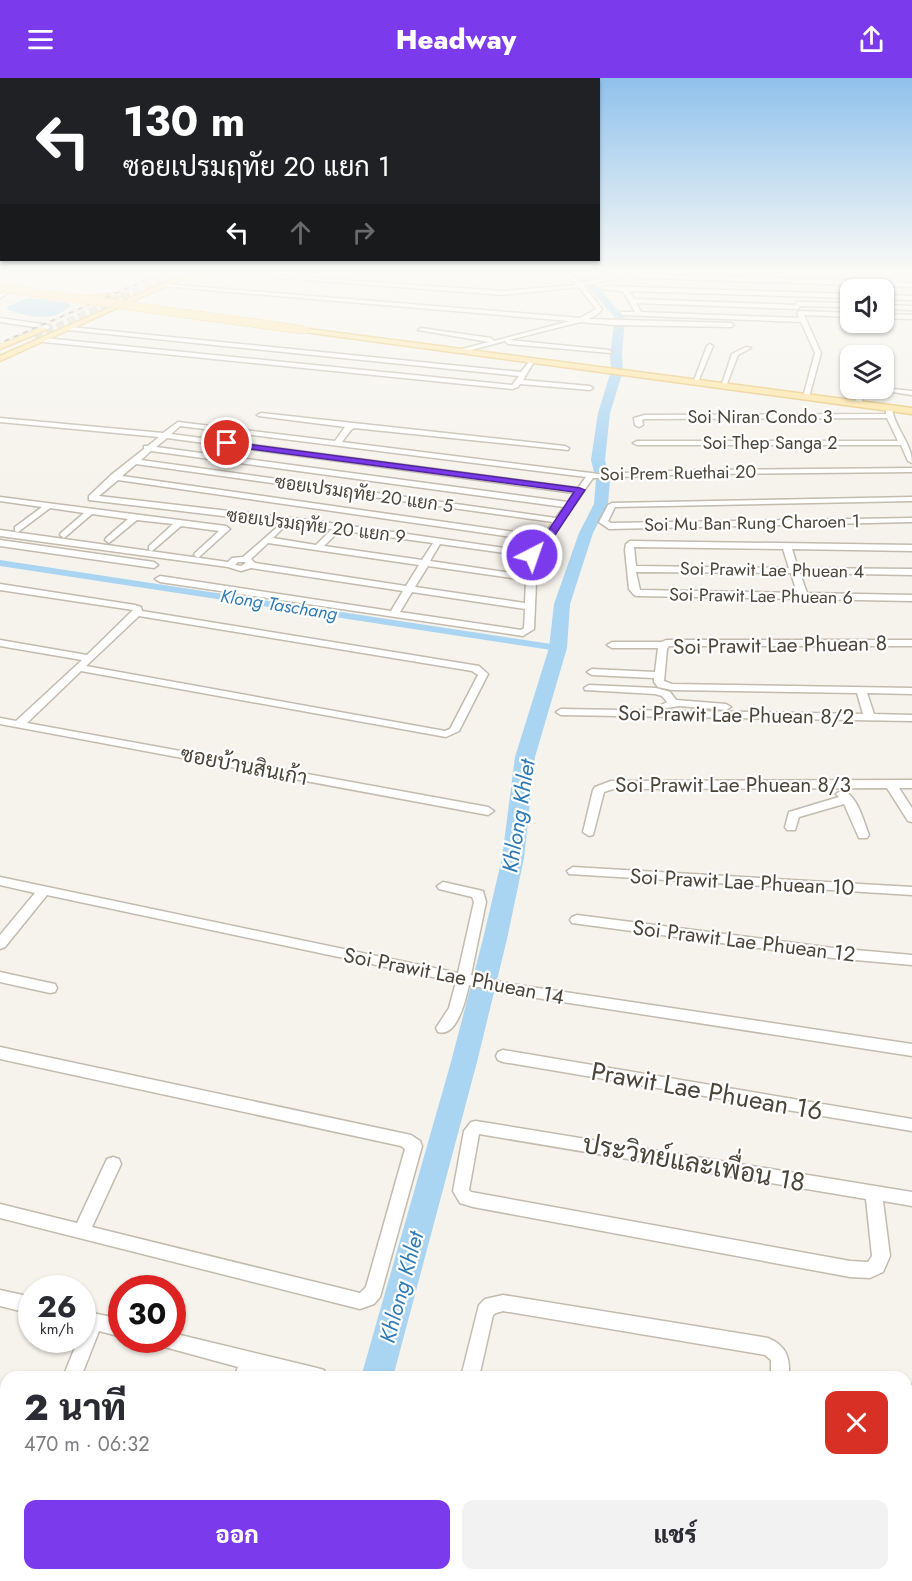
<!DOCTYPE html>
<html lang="th">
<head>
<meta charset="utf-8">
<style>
  body { margin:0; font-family:Jost,Sarabun,sans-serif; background:#f2f2f3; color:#2b2b33; height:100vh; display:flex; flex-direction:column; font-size:22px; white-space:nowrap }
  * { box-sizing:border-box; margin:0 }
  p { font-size:20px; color:#7c7c81 }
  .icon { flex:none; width:33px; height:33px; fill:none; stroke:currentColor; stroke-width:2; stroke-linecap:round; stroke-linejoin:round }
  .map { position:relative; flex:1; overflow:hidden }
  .side { position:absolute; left:0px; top:1293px; width:912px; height:210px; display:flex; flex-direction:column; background:#fff; border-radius:18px 18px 0 0; box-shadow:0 2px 4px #0004 }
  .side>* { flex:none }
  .hud { position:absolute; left:0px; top:0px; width:600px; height:183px; box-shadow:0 2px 4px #0004; background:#202124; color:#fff; overflow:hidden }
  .tools { position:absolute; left:840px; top:201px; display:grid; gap:12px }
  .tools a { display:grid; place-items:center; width:54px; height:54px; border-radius:12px; background:#fff; box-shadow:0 2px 4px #0004; font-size:30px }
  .speed { position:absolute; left:18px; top:1197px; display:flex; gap:12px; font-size:30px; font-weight:700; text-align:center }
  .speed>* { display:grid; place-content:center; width:78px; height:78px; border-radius:50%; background:#fff; box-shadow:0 2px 4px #0004; line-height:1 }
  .speed small { font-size:15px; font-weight:400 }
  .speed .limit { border:9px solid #d22; background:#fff; color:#111 }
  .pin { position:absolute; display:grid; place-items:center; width:51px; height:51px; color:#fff; margin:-26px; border:3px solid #fff; border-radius:50%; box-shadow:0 2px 6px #0007 }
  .me { position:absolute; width:66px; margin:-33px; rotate:41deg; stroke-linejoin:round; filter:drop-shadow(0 0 4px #0008) }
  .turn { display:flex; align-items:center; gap:21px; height:126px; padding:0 24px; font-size:27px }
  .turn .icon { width:78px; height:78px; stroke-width:2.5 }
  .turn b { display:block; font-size:42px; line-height:51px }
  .lanes { display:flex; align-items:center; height:57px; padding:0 24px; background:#0003; justify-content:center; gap:30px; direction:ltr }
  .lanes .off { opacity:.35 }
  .round { display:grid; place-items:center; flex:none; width:63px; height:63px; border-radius:12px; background:#f2f2f3 }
  .headline { display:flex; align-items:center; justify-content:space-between; height:102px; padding:0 24px }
  h1 { font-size:36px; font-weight:800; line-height:45px }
  .action { display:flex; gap:12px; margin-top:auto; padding:12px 24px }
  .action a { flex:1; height:69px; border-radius:12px; background:#7c3aed; color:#fff; font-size:24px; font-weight:800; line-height:69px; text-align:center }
  .action a+a { background:#f2f2f3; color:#2b2b33 }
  header { display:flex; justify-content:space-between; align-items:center; height:78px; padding:0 24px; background:#7c3aed; color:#fff; font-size:27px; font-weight:800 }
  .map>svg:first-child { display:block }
  .water { fill:#a9d4f2 }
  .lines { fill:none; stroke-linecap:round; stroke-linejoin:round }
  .canal { fill:#a9d4f2; fill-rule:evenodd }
  .river { fill:#a9d4f2; fill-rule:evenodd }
  .major-tunnel { stroke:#d4d0c8; stroke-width:8; stroke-dasharray:8 4; stroke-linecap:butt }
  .minor-casing { stroke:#c2bbae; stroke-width:3 }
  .major-casing { stroke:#e6c16a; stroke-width:3 }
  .minor { fill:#fff; fill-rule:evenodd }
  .major { fill:#ffe39c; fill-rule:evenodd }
  .rail-casing { stroke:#9a9a9a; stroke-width:2 }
  .rail { stroke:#fff; stroke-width:1.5; stroke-dasharray:5; stroke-linecap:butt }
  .major-bridge-casing { stroke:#e6c16a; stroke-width:9; stroke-linecap:butt }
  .major-bridge { stroke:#ffe39c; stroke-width:8 }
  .route { fill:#7c3aed; stroke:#51269a; stroke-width:1.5 }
  .labels { text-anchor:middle; stroke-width:4.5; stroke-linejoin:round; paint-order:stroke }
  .far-street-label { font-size:18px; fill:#4b4439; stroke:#fff }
  .far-water-label { font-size:18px; font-style:italic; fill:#2e7ab2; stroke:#fff }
  .street-label { font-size:21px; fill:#4b4439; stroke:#fff }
  .water-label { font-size:22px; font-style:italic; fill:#2e7ab2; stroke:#fff }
  .near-street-label { font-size:26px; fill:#4b4439; stroke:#fff }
</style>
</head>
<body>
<header><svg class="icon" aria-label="menu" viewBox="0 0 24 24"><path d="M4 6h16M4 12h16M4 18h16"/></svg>Headway<svg class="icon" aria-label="share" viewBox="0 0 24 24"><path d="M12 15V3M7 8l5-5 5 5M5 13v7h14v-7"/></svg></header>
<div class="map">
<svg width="912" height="1503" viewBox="0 0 912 1503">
  <rect width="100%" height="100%" fill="#f6f3ec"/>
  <!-- water -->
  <path class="water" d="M28,220L68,225L71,227C55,245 27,239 7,231L8,228Z"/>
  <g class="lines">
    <!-- canal -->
    <path class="canal" d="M0,482L558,567L563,570L558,573L0,488Z"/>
    <!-- river -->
    <g class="river">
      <path d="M570,194H581L597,208L625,240L622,277L623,293L610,335L605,382L610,402L608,426L593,455L570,526L567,570L535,679L524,780L507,861L477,984L393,1299H361L451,984L483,861L502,780L515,679L549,570L554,526L579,455L594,426L596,402L591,382L598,335L611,293L610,277L615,240L591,212Z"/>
      <path d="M308,1497H344L343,1503H307Z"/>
    </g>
    <!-- major-tunnel -->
    <path class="major-tunnel" d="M35,259L179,194"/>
    <defs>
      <g id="minor">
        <path d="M201,194H225L503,213L577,207L561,194H567L582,205L622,195L912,205V209L622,199L584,208L602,231L598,236L588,241L731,245L734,247L731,249L615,247L580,244L509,262L609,272L612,274L611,275L508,266L505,263L464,274L461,272L462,271L489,264L418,252L421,250L491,260L494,263L570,243L161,208L164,206L580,240L596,231L579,209L503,217Z"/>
        <path d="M604,208L850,216V220L629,213L634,221L795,227L797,224L850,225V229L800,228L798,231L636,225L641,234L799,240L797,235L800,233L850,235V239L804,237L821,275L809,319L806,321L803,319L815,275L801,244L622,237L620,234H635L623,213L602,211Z"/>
        <path d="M6,212L11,213L0,220V216Z"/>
        <path d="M884,217L912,218V222L884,221Z"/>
        <path d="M884,227L912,228V232L884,231Z"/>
        <path d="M884,236L912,237V241L884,240Z"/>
        <path d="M0,240L48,247L51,249L48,251L0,244Z"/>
        <path d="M70,249L521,294L532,280L535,282L523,302L590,308L593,310L590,312L520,306L518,309L512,311L44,264L41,262L44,260L512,307L519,298L68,252Z"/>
        <path d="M710,266L713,268L698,304L693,305L707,268Z"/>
        <path d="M746,269L751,270L738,277L726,308L721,309L732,276Z"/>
        <path d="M871,271L874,273L873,278H867L868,273Z"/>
        <path d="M859,310H866L861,326L858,328L855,326Z"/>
        <path d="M867,310H884L912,313V317Z"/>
        <path d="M889,329L892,331C895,351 912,365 912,385L908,383L901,367H637L633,365L637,363H898L887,340L645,341L642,342L643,347L639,349L635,347L634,340L645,337L886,336V331Z"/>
        <path d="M261,335L565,368L569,370L568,372L354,350L351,352L342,364L599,396L698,392L912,390V394L698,396L593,400L537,479L534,480L537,482L534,551L523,558L160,504L155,501L160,498L391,533L403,513L251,490L241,493L228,489L0,458V452L228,484L232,480L243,479L282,445L89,422V418L111,397L144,371V368H148L159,359L0,344V340L163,355L178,344L335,363L345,349L259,338L257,337ZM180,348L586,399L578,410L171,356ZM167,360L574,415L568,424L156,369ZM151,373L564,429L556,440L141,382ZM136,386L553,444L543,458L122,398ZM118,402L540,463L532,474L316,443L99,418ZM282,445L332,451L316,467L273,460L286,447ZM337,452L433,465L422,482L324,468L337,455ZM268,465L419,487L406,508L255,485L251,481ZM440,466L533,479L529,482L526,497L430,483ZM238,484H244L246,485L241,488L235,487ZM428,488L526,502L525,525L415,509ZM412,514L525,531L524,550L521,552L400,534Z"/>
        <path d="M0,419L226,448L230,451L198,480L194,477L195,475L219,453L181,448L152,473L149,472V468L173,446L137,442L109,465L105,462L106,460L128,441L92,436L64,460L60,457L61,455L84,435L50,430L18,454L15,453V449L42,429L0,423Z"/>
        <path d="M912,419V423L615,429L608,443L611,445L912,440V444L609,451L599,444L608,427L612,425Z"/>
        <path d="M0,462L154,484L158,487L154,490L0,468Z"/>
        <path d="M630,463L912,467V473L792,471L798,490L912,491V497L800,495L807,515L912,517V523L637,518L634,517L629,511L625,472L626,466ZM634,469L783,471L789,490L636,488ZM636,494L791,495L797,515L640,512Z"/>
        <path d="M0,506L135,527L141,529L142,533L479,588L488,596L459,653L446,659L81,593L27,645L488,729L494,733L488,737L0,646V640L16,643L82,582L0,568V562L87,577L133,532L0,512ZM139,538L472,593L478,597L450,651L445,653L86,588Z"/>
        <path d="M666,562H912V568H669L667,571L664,603L672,606L912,610V616L867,615L874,636L912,637V643L561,637L556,634L561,631L863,636L857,615L672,612L658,609L654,604V600L592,597L587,594L592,591L655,594L658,570H612L607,567L612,564H662Z"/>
        <path d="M589,607L656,610L670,614L676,622L726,626L731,629L726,632L679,628L666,630L661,627L667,624L662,618L655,616L585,612L584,610Z"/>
        <path d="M912,702V710H899L912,730V744L908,743L887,710L613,711L604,714L593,757L589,758L583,754L593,712L595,709L611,703Z"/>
        <path d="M842,712C858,718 863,742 869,757L867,760H859L844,726L799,739L795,752H787L785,749L789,734L839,719L836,716Z"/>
        <path d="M573,789L912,809V817L569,796L567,793Z"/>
        <path d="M0,799L458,895L474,824L472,819L439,811L437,808L443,804L483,813L486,824L471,897L511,906L912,966V978L511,916L469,907C466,921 457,960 438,954L436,950L449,930L456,904L47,817L5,869L0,871V857L35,815L0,807Z"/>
        <path d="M577,837L833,870L912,877V887L833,880L572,845L570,842L572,839Z"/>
        <path d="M0,894L50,905L55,906L57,910L55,914L50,915L0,904Z"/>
        <path d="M0,969L411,1057L420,1063L422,1068L380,1219L374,1226L360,1231L0,1140V1126L77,1145L107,1081L113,1079L119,1081L121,1086L92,1149L360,1215L366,1209L405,1071L401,1068L0,981Z"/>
        <path d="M503,972L912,1041V1053L503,984L498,982L496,978L498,974Z"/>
        <path d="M476,1043L912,1114V1128L883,1123L890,1178L883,1194L870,1200L850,1199L473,1129L460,1125L453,1113L464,1053L471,1044ZM479,1056L866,1121L872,1178L868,1184L850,1183L471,1114L469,1112Z"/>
        <path d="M0,1212L32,1219V1236L0,1228Z"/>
        <path d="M503,1217L768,1260C787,1268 790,1280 789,1299H771V1282L765,1277L503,1233L496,1235L493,1237L479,1299H461L479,1227L485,1221Z"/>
        <path d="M82,1233L122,1241V1259L99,1253L81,1299H63L78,1262H82Z"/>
        <path d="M172,1255L317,1290L324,1292L326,1299H280L255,1293L252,1299H234L238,1289L161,1268L158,1262H172Z"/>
        <path d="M912,1307V1448L906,1446V1309Z"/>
        <path d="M0,1422L6,1424V1444L0,1442Z"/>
        <path d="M6,1493V1497H25L23,1503H3Z"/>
        <path d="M218,1497H246V1499L245,1503H220Z"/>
        <path d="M418,1497H441L443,1503H420Z"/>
        <path d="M709,1497H746L748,1503H711Z"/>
        <rect x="763" y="1497" width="20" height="6"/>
      </g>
      <g id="major">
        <path d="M189,194H197L0,283V278Z"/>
        <path d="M120,215L122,218L89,221L85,219Z"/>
        <path d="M41,249L48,251L0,271V266Z"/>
        <path d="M301,250L912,330V336L304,254H301Z"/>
      </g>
    </defs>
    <!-- minor casing -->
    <use href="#minor" class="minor-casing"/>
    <!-- major casing -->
    <use href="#major" class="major-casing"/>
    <!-- minor -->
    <use href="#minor" class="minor"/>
    <!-- major -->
    <use href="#major" class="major"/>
    <defs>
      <path id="rail" d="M0,265L165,194"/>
    </defs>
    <!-- rail casing -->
    <use href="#rail" class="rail-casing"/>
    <!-- rail -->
    <use href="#rail" class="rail"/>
    <defs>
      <path id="major-bridge" d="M0,210L304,252"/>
    </defs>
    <!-- major-bridge casing -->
    <use href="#major-bridge" class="major-bridge-casing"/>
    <!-- major-bridge -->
    <use href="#major-bridge" class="major-bridge"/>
  </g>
  <!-- sky -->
  <linearGradient id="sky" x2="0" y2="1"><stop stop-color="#8fc1ec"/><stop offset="0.48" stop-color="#fbfaf6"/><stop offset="1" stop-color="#fbfaf6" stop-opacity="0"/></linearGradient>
  <rect width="912" height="404" fill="url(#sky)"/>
  <!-- route -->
  <path class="route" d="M224,363L580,410L585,412L541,478L532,480L527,477L534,474L574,414L227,368L224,367Z"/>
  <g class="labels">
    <!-- far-street labels -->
    <g class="far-street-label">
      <text x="760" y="345">Soi Niran Condo 3</text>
      <text x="770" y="371">Soi Thep Sanga 2</text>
      <text transform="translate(678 395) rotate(-1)" y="6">Soi Prem Ruethai 20</text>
      <text transform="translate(364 416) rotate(8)" y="6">ซอยเปรมฤทัย 20 แยก 5</text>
      <text transform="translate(752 445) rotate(-1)" y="6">Soi Mu Ban Rung Charoen 1</text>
      <text transform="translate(316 448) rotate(7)" y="6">ซอยเปรมฤทัย 20 แยก 9</text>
      <text transform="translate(772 492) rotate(1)" y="6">Soi Prawit Lae Phuean 4</text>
      <text transform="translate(761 518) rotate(1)" y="6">Soi Prawit Lae Phuean 6</text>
    </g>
    <!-- far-water labels -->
    <g class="far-water-label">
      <text transform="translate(279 527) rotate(9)" y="6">Klong Taschang</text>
    </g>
    <!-- street labels -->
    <g class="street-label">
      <text transform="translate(780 567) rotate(-1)" y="7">Soi Prawit Lae Phuean 8</text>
      <text transform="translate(736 637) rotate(1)" y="7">Soi Prawit Lae Phuean 8/2</text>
      <text transform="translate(244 688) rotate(11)" y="7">ซอยบ้านสินเก้า</text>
      <text x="733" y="714">Soi Prawit Lae Phuean 8/3</text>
      <text transform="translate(742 804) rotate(3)" y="7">Soi Prawit Lae Phuean 10</text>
      <text transform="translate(744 863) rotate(7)" y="7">Soi Prawit Lae Phuean 12</text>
      <text transform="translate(454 898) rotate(11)" y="7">Soi Prawit Lae Phuean 14</text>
    </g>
    <!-- water labels -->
    <g class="water-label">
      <text transform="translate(518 738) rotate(-81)" y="8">Khlong Khlet</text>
      <text transform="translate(401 1209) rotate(-75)" y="8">Khlong Khlet</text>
    </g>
    <!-- near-street labels -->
    <g class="near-street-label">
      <text transform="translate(707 1013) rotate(10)" y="9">Prawit Lae Phuean 16</text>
      <text transform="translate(694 1085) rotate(10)" y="9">ประวิทย์และเพื่อน 18</text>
    </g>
  </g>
</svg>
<div class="tools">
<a><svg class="icon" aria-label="sound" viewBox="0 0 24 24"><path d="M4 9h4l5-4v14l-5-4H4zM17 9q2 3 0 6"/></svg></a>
<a><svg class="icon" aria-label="layers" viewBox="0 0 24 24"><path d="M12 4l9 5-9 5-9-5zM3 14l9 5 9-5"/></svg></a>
</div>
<div class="speed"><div>26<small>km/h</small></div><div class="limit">30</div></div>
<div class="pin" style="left:227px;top:365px;background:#d93025"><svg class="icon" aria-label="arrive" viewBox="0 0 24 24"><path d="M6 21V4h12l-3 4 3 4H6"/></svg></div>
<svg class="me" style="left:532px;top:477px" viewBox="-20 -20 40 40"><circle r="17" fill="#7c3aed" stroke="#fff" stroke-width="3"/><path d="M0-11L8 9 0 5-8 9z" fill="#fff"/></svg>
<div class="hud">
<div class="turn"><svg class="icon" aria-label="left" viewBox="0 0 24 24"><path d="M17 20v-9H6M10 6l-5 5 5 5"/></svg><div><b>130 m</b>ซอยเปรมฤทัย 20 แยก 1</div></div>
<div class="lanes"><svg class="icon" aria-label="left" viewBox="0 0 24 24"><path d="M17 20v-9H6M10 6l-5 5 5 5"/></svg><svg class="icon off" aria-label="ahead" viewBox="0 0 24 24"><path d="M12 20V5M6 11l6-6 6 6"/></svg><svg class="icon off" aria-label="right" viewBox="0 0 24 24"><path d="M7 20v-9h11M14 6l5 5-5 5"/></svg></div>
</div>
<section class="side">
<div class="headline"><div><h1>2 นาที</h1><p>470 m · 06:32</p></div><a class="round" style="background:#d93025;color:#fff"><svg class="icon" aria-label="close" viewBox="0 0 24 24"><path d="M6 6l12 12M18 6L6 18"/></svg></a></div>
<div class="action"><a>ออก</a><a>แชร์</a></div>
</section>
</div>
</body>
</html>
